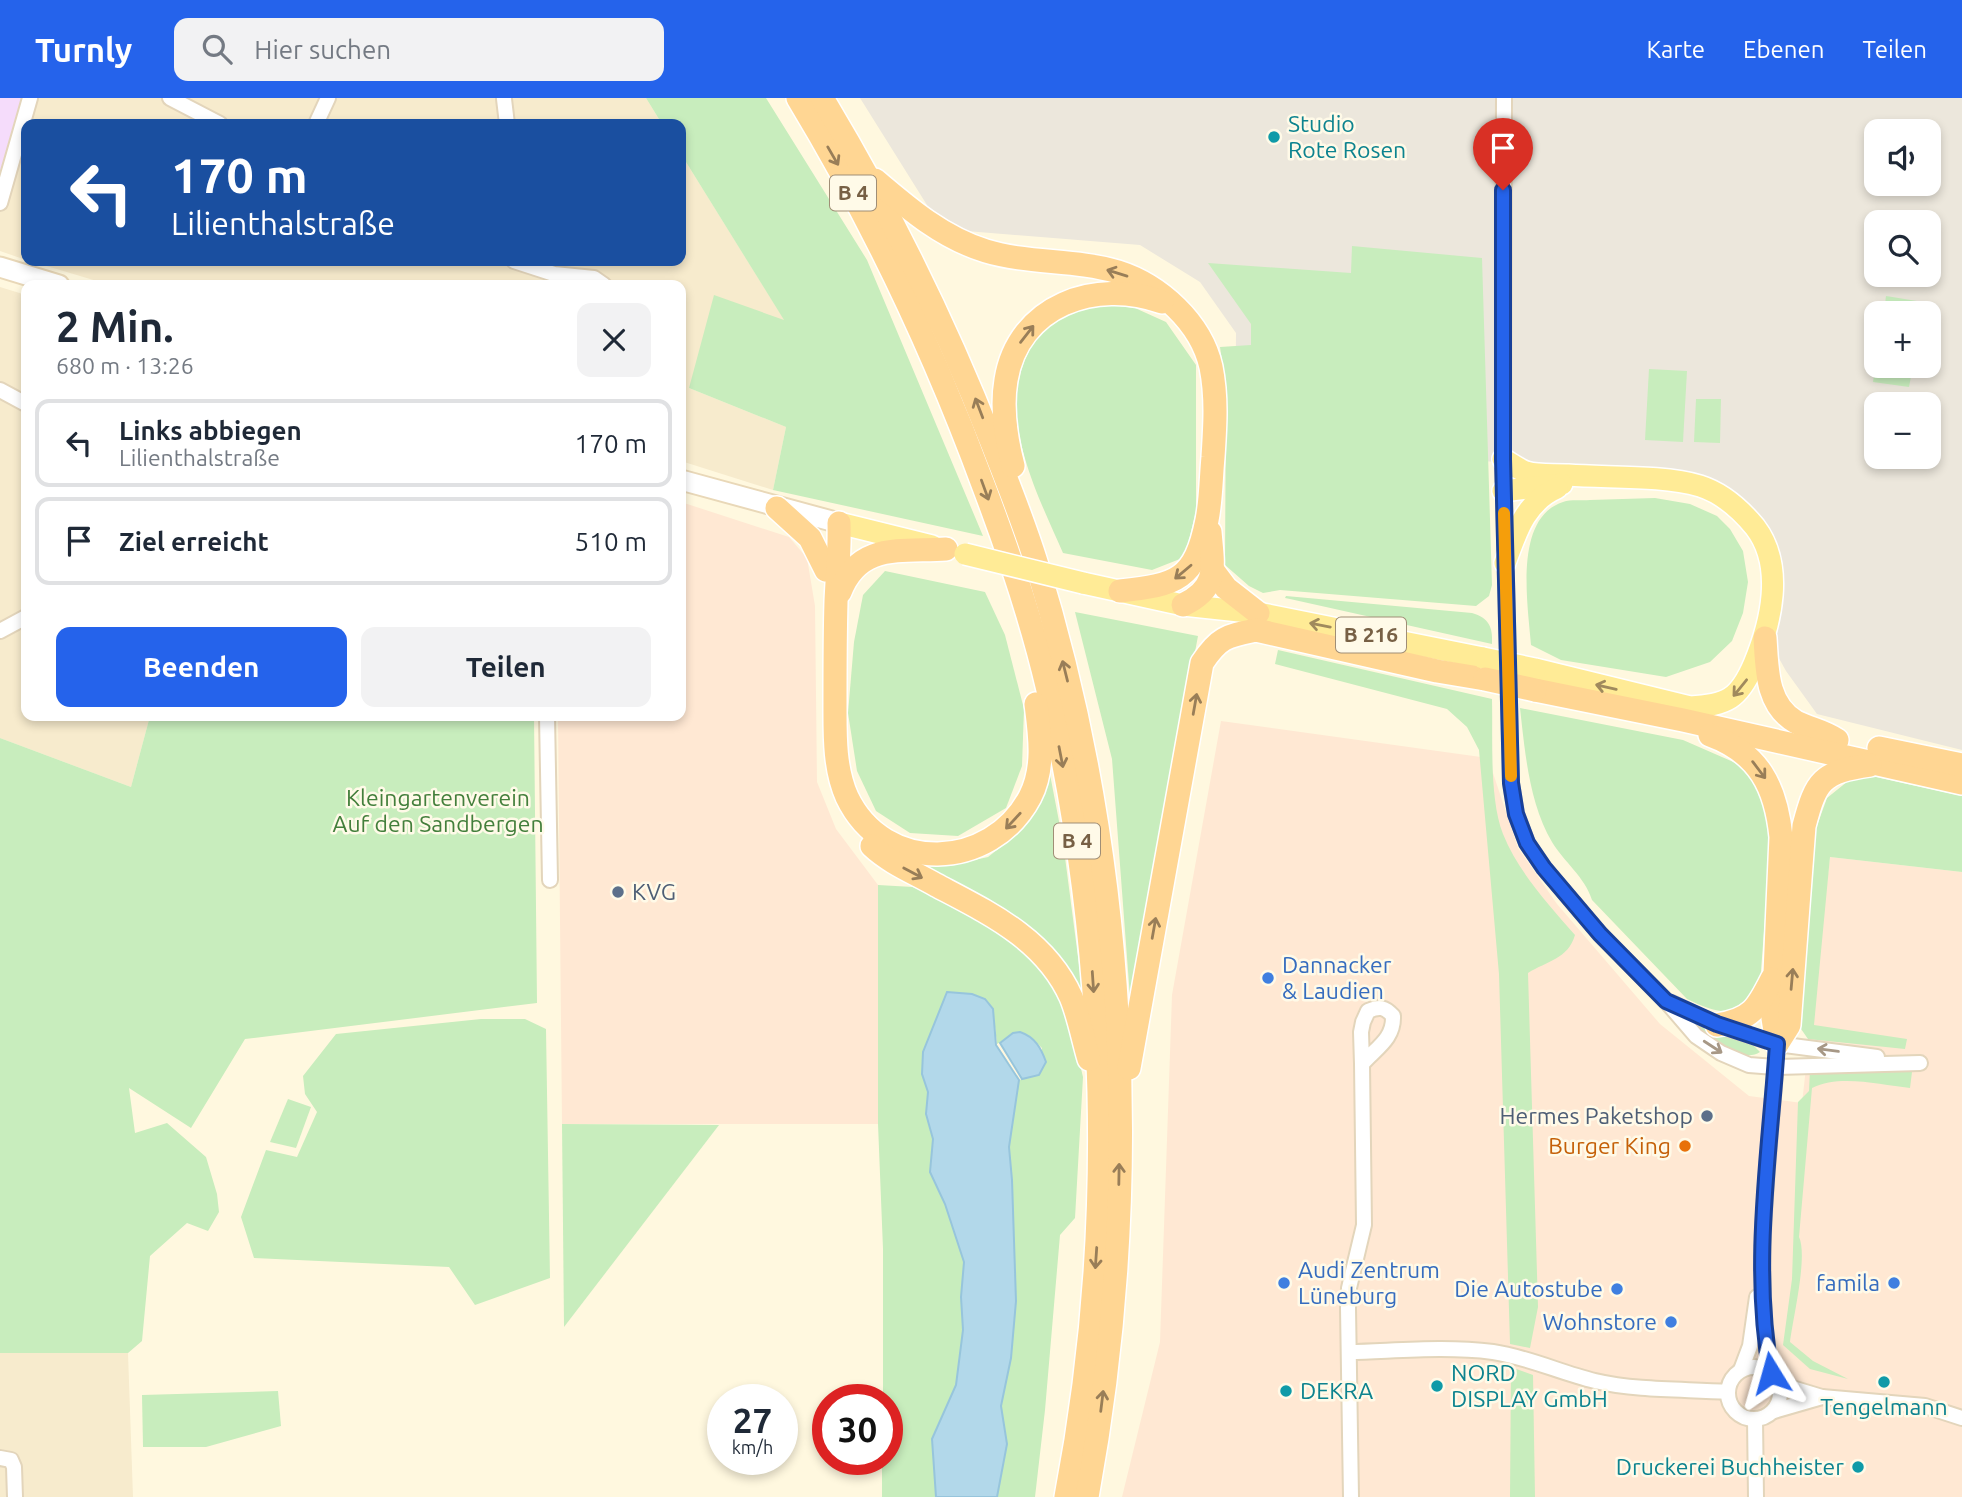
<!DOCTYPE html>
<html lang="de">
<head>
<meta charset="utf-8">
<style>
  body { margin:0; font-family:Ubuntu,sans-serif; background:#f2f2f3; color:#1f2937; height:100vh; display:flex; flex-direction:column; font-size:26px; white-space:nowrap }
  * { box-sizing:border-box; margin:0 }
  p { font-size:23px; color:#747a83 }
  .icon { flex:none; width:38px; height:38px; fill:none; stroke:currentColor; stroke-width:2; stroke-linecap:round; stroke-linejoin:round }
  .map { position:relative; flex:1; overflow:hidden }
  .drawer { position:absolute; left:21px; top:182px; width:665px; height:441px; display:flex; flex-direction:column; background:#fff; border-radius:14px; box-shadow:0 4px 10px #0003 }
  .drawer>* { flex:none }
  .hud { position:absolute; left:21px; top:21px; width:665px; height:147px; border-radius:14px; box-shadow:0 4px 10px #0003; background:#1a4fa0; color:#fff; overflow:hidden }
  .tools { position:absolute; left:1864px; top:21px; display:grid; gap:14px }
  .tools a { display:grid; place-items:center; width:77px; height:77px; border-radius:14px; background:#fff; box-shadow:0 4px 10px #0003; font-size:35px }
  .speed { position:absolute; left:707px; top:1286px; display:flex; gap:14px; font-size:35px; font-weight:700; text-align:center }
  .speed>* { display:grid; place-content:center; width:91px; height:91px; border-radius:50%; background:#fff; box-shadow:0 4px 10px #0003; line-height:1 }
  .speed small { font-size:18px; font-weight:400 }
  .speed .limit { border:10px solid #d22; background:#fff; color:#111 }
  .pin { position:absolute; display:grid; place-items:center; width:60px; height:60px; color:#fff; margin:-72px -30px; border-radius:50% 50% 50% 0; rotate:-45deg; box-shadow:0 0 7px #0007 }
  .pin .icon { rotate:45deg }
  .me { position:absolute; width:77px; margin:-38px; rotate:352deg; stroke-linejoin:round; filter:drop-shadow(0 0 5px #0008) }
  .turn { display:flex; align-items:center; gap:24px; height:147px; padding:0 35px; font-size:32px }
  .turn .icon { width:91px; height:91px; stroke-width:2.5 }
  .turn b { display:block; font-size:49px; line-height:60px }
  .round { display:grid; place-items:center; flex:none; width:74px; height:74px; border-radius:14px; background:#f2f2f3 }
  .summary { display:flex; align-items:center; justify-content:space-between; height:119px; padding:0 35px }
  h1 { font-size:42px; font-weight:600; line-height:52px }
  .action { display:flex; gap:14px; margin-top:auto; padding:14px 35px }
  .action a { flex:1; height:80px; border-radius:14px; background:#2563eb; color:#fff; font-size:28px; font-weight:600; line-height:80px; text-align:center }
  .action a+a { background:#f2f2f3; color:#1f2937 }
  ul { padding:0; list-style:none }
  li { display:flex; align-items:center; gap:21px; height:88px; margin:0 14px 10px; padding:0 21px; border:4px solid #e0e1e3; border-radius:14px }
  li div { flex:1 }
  li b { display:block; font-size:26px }
  li em { font-style:normal }
  header { display:flex; align-items:center; gap:42px; box-sizing:border-box; height:98px; padding:0 35px; background:#2563eb; color:#fff }
  header strong { font-size:33px }
  nav { display:flex; gap:38px; margin-inline-start:auto; font-size:24px }
  .search { width:490px; height:63px; background:#f2f2f3; display:flex; align-items:center; gap:18px; box-sizing:border-box; padding:0 24px; border-radius:14px; color:#747a83; font-size:26px }
  .map>svg:first-child { display:block }
  .residential { fill:#f7ebcd }
  .commercial { fill:#ffe8d3 }
  .industrial { fill:#ece7dc; fill-rule:evenodd }
  .education { fill:#f5dcfb }
  .green { fill:#c8edbd }
  .water { fill:#b2d8ea; stroke:#97c5dc; stroke-width:2 }
  .lines { fill:none; stroke-linecap:round; stroke-linejoin:round }
  .minor-casing { stroke:#e3d5bb; stroke-width:18 }
  .secondary-casing { stroke:#e9d8b8; stroke-width:23 }
  .primary-casing { stroke:#fff; stroke-width:24 }
  .trunk-casing { stroke:#fff; stroke-width:26 }
  .minor { stroke:#fff; stroke-width:14 }
  .secondary { stroke:#fff; stroke-width:19 }
  .primary { stroke:#ffeb96; stroke-width:21 }
  .trunk { stroke:#ffd693; stroke-width:23 }
  .primary-bridge-casing { stroke:#fff; stroke-width:24; stroke-linecap:butt }
  .trunk-bridge-casing { stroke:#fff; stroke-width:26; stroke-linecap:butt }
  .primary-bridge { stroke:#ffeb96; stroke-width:21 }
  .trunk-bridge { stroke:#ffd693; stroke-width:23 }
  .oneway { stroke:#997e58 }
  .oneway2 { stroke:#a08a5d }
  .oneway3 { stroke:#a79886 }
  .route-casing { stroke:#184099; stroke-width:18 }
  .route { stroke:#2563eb; stroke-width:12 }
  .slow { stroke:#f59e0b; stroke-width:12 }
  .culture-dot { fill:#0f9aa8; stroke:#fffae8; stroke-width:2.5 }
  .service-dot { fill:#5c6f8a; stroke:#fffae8; stroke-width:2.5 }
  .shop-dot { fill:#3f7fe0; stroke:#fffae8; stroke-width:2.5 }
  .food-dot { fill:#e8710a; stroke:#fffae8; stroke-width:2.5 }
  .labels { text-anchor:middle; stroke-width:5; stroke-linejoin:round; paint-order:stroke }
  .shield { fill:#fffae8; stroke:#a08e76; stroke-width:2 }
  .shield-label { font-size:21px; font-weight:bold; fill:#776045 }
  .culture-label { font-size:23px; fill:#0d838f; stroke:#fffae8; text-anchor:start }
  .park-label { font-size:23px; fill:#437f3b; stroke:#fffae8 }
  .service-label { font-size:23px; fill:#4e5e75; stroke:#fffae8; text-anchor:start }
  .shop-label { font-size:23px; fill:#366cbe; stroke:#fffae8; text-anchor:end }
  .food-label { font-size:23px; fill:#c56008; stroke:#fffae8; text-anchor:end }
</style>
</head>
<body>
<header>
<strong>Turnly</strong>
<div class="search"><svg class="icon" aria-label="search" viewBox="0 0 24 24"><circle cx="10" cy="10" r="6"/><path d="M15 15l6 6"/></svg>Hier suchen</div>
<nav><a>Karte</a><a>Ebenen</a><a>Teilen</a></nav>
</header>
<div class="map">
<svg width="1962" height="1399" viewBox="0 0 1962 1399">
  <rect width="100%" height="100%" fill="#fff8df"/>
  <!-- residential -->
  <g class="residential">
    <path d="M0,0H646L662,26H26V162L0,153Z"/>
    <path d="M681,56L785,223L689,290L786,329L773,392L681,363V187H110L30,163H681Z"/>
    <path d="M0,189L26,197V618H150L131,689L0,640Z"/>
    <path d="M0,1255H128L133,1399H0Z"/>
  </g>
  <!-- commercial -->
  <g class="commercial">
    <path d="M681,404L789,439L807,460L815,508L817,684L836,731L878,787V1026H562L558,618H681Z"/>
    <path d="M1221,623L1488,660L1518,750L1557,806L1660,926L1749,998L1802,1005L1830,759L1962,774V1399H1122L1160,1244L1172,897Z"/>
  </g>
  <!-- industrial -->
  <path class="industrial" d="M860,0H1962V652L1817,616L1786,573L1775,553L1781,502L1779,454L1760,422L1731,393L1540,367L1235,346L1236,235L1200,184L1140,147L942,131ZM1876,33H1928V86H1876ZM1876,124H1928V177H1876ZM1876,215H1928V268H1876ZM1876,306H1928V359H1876Z"/>
  <!-- education -->
  <path class="education" d="M0,0H22L0,82Z"/>
  <!-- green -->
  <g class="green">
    <path d="M646,0H766L867,162L983,438L773,392L786,329L689,290L714,197L784,222L681,56V26H662Z"/>
    <path d="M1352,148L1482,160L1492,487L1489,498L1476,508L1280,492L1263,495L1249,488L1225,467L1226,291L1220,249L1251,247V226L1208,165L1351,175Z"/>
    <path d="M1886,198L1923,204L1921,215H1884Z"/>
    <path d="M1104,206L1135,210L1166,224L1196,267V413L1185,459L1152,472L1063,455C1036,393 995,316 1030,251C1037,238 1053,219 1067,213C1077,208 1093,208 1104,206Z"/>
    <path d="M1876,264V268H1913L1909,289L1873,284Z"/>
    <path d="M1649,271L1687,273L1683,344L1645,342Z"/>
    <path d="M1696,301H1721L1720,345L1694,344Z"/>
    <path d="M1655,400L1690,406L1717,418L1730,431L1743,453L1748,484L1743,515L1732,543L1710,564L1666,579L1561,562L1531,547C1528,507 1513,420 1563,404C1571,401 1582,403 1590,402C1612,401 1633,401 1655,400Z"/>
    <path d="M885,473L985,494L1005,537L1024,611L1022,668L1006,710L958,738L910,735L876,713L857,673L848,615L854,544L863,497Z"/>
    <path d="M1286,498L1472,515C1489,520 1493,529 1492,546L1290,501L1285,500Z"/>
    <path d="M1075,514L1198,538L1130,899L1112,661Z"/>
    <path d="M1278,552L1492,601C1493,640 1489,700 1503,736C1519,775 1548,806 1575,837C1568,861 1547,863 1528,875L1538,1209L1530,1250L1510,1246L1499,876L1479,652L1467,629L1447,611L1275,566Z"/>
    <path d="M1520,610L1683,642L1738,666L1752,681L1763,697L1771,741L1760,886C1740,922 1720,917 1687,901L1592,802C1585,779 1564,764 1552,744C1529,705 1525,654 1520,610Z"/>
    <path d="M150,618H534L537,905L245,941L191,1030L129,990L135,1035L167,1025L206,1059L217,1096L219,1114L208,1133L187,1125L150,1158L142,1243L128,1255H0V640L131,689Z"/>
    <path d="M1048,666L1063,744L1084,905L1047,846L1011,815L918,768L952,767L988,759L1016,737L1035,713Z"/>
    <path d="M1858,675L1962,698V774L1830,759L1814,927L1907,941L1905,951L1808,941L1799,928L1814,736L1827,700Z"/>
    <path d="M878,787L913,789L964,812L1031,857L1065,903L1083,979L1075,1120L1060,1137L1045,1312L1035,1399H997L1007,1346L1001,1308L1011,1260L1016,1203L1012,1082L1009,1049L1019,982L1039,977L1042,950C1021,930 1020,931 997,946L993,911L922,976L928,994L926,1016L933,1041L930,1074L945,1106L964,1164L961,1199L963,1232L956,1287L932,1341L936,1399H882V1362H887V1302H883V1151L878,1026Z"/>
    <path d="M1679,914L1714,932L1752,946L1760,954C1738,969 1695,928 1679,914Z"/>
    <path d="M481,921H525L546,931L550,1180L475,1207L449,1169L254,1160L241,1119L266,1052L297,1059L317,1014L305,996L303,978L336,936Z"/>
    <path d="M1810,971L1912,974L1910,990C1880,987 1840,976 1812,990L1799,1139C1808,1158 1793,1220 1790,1244L1813,1263L1848,1281L1810,1271L1783,1247L1792,1181L1798,1004L1809,993Z"/>
    <path d="M288,1001L311,1009L296,1050L270,1044Z"/>
    <path d="M562,1026L719,1027L564,1229Z"/>
    <path d="M1511,1269L1533,1277L1535,1399H1510Z"/>
    <path d="M278,1293L281,1328L206,1349H143L142,1297Z"/>
  </g>
  <!-- water -->
  <g class="water">
    <path d="M947,894L972,896L985,901L993,911L996,947L1019,982L1009,1049L1012,1082L1016,1203L1011,1260L1001,1308L1007,1346L997,1399H936L932,1341L956,1287L963,1232L961,1199L964,1164L945,1106L930,1074L933,1041L926,1016L928,994L922,976L923,954Z"/>
    <path d="M1020,934C1035,939 1041,950 1046,964L1039,977L1022,981L1000,945L1013,935Z"/>
  </g>
  <g class="lines">
    <defs>
      <g id="minor">
        <path d="M170,0L220,26"/>
        <path d="M1504,0L1503,361L1511,685L1516,716L1527,745L1544,770L1600,836L1666,903L1696,938L1721,955L1749,967L1775,969L1920,965"/>
        <path d="M504,1L507,26"/>
        <path d="M316,26L328,0"/>
        <path d="M0,105L30,0"/>
        <path d="M514,163L554,176L594,180L604,187"/>
        <path d="M0,292L26,306"/>
        <path d="M0,533L26,519"/>
        <path d="M547,618L550,782"/>
        <path d="M1672,905L1717,927L1777,946L1877,959"/>
        <path d="M1349,1254C1396,1253 1445,1248 1493,1254C1528,1259 1561,1275 1595,1283C1638,1293 1685,1291 1728,1294"/>
        <circle cx="1754" cy="1295" r="26"/>
        <path d="M1741,1272L1750,1248L1757,1199"/>
        <path d="M1771,1275C1752,1172 1769,1065 1776,961"/>
        <path d="M1822,1299L1925,1308L1962,1320"/>
        <path d="M1774,1313L1822,1299L1779,1286"/>
        <path d="M1755,1321L1756,1399"/>
        <path d="M0,1360L11,1362L14,1369L15,1399"/>
        <path d="M1351,1399L1348,1210L1349,1190L1364,1127L1362,966C1376,950 1394,941 1393,918C1385,909 1380,908 1368,913L1363,924L1361,934L1362,966"/>
      </g>
      <g id="secondary">
        <path d="M0,169L59,187"/>
        <path d="M681,382L839,425"/>
      </g>
      <g id="primary">
        <path d="M1503,361C1510,365 1518,371 1526,374C1538,378 1555,376 1568,377C1608,380 1663,377 1700,388C1722,395 1741,412 1755,429C1785,468 1771,525 1754,566C1739,601 1727,607 1690,609L1535,571"/>
        <path d="M1503,393L1562,386"/>
        <path d="M839,425L932,448"/>
        <path d="M1505,465C1516,435 1525,404 1557,390"/>
        <path d="M1083,485L1183,507L1258,515L1483,560"/>
      </g>
      <g id="trunk">
        <path d="M798,0C873,124 934,253 984,389C1009,455 1032,523 1048,592C1109,855 1117,1133 1066,1399"/>
        <path d="M822,0C889,111 946,227 993,347C1008,386 1024,425 1036,464C1129,764 1144,1091 1087,1399"/>
        <path d="M875,82C909,111 943,140 986,153C1029,166 1075,161 1118,174C1159,187 1201,224 1211,269C1217,299 1215,328 1213,359C1211,380 1211,402 1207,422C1195,482 1177,487 1120,493"/>
        <path d="M1013,368C1006,341 1001,311 1006,282C1018,207 1096,180 1162,204"/>
        <path d="M777,410L810,440L826,472"/>
        <path d="M839,425C840,452 837,478 836,504C835,538 835,572 835,605C835,636 834,670 847,699C884,777 991,773 1030,699C1045,670 1040,637 1036,606"/>
        <path d="M1214,474L1226,490L1258,515"/>
        <path d="M840,494C859,444 901,454 946,451"/>
        <path d="M1183,507C1219,490 1213,469 1210,434"/>
        <path d="M1765,540C1767,570 1766,607 1796,624C1810,631 1824,633 1837,642"/>
        <path d="M1535,592L1683,622L1962,685"/>
        <path d="M1710,637C1759,655 1776,689 1781,739L1773,920L1777,946"/>
        <path d="M1879,650L1962,667"/>
        <path d="M872,748C890,765 915,775 936,787C989,815 1045,841 1071,899C1079,918 1083,941 1089,961"/>
        <path d="M1717,927C1752,922 1758,909 1772,881"/>
        <path d="M1777,946L1789,927L1804,728C1816,682 1822,674 1870,667"/>
        <path d="M1129,970L1202,565C1219,539 1227,538 1256,532L1437,573L1485,581"/>
      </g>
    </defs>
    <!-- minor casing -->
    <use href="#minor" class="minor-casing"/>
    <!-- secondary casing -->
    <use href="#secondary" class="secondary-casing"/>
    <!-- primary casing -->
    <use href="#primary" class="primary-casing"/>
    <!-- trunk casing -->
    <use href="#trunk" class="trunk-casing"/>
    <!-- minor -->
    <use href="#minor" class="minor"/>
    <!-- secondary -->
    <use href="#secondary" class="secondary"/>
    <!-- primary -->
    <use href="#primary" class="primary"/>
    <!-- trunk -->
    <use href="#trunk" class="trunk"/>
    <defs>
      <g id="primary-bridge">
        <path d="M965,456L1083,485"/>
        <path d="M1483,560L1535,571"/>
      </g>
      <path id="trunk-bridge" d="M1485,581L1535,592"/>
    </defs>
    <!-- primary-bridge casing -->
    <use href="#primary-bridge" class="primary-bridge-casing"/>
    <!-- trunk-bridge casing -->
    <use href="#trunk-bridge" class="trunk-bridge-casing"/>
    <!-- primary-bridge -->
    <use href="#primary-bridge" class="primary-bridge"/>
    <!-- trunk-bridge -->
    <use href="#trunk-bridge" class="trunk-bridge"/>
  </g>
  <!-- one-way arrows -->
  <defs><path id="oneway-shaft" d="M-6 0H5M1.5-3L5.5 0L1.5 3" fill="none" stroke-width="1.6" stroke-linecap="round" stroke-linejoin="round" transform="scale(1.75)"/></defs>
  <g class="oneway">
    <use href="#oneway-shaft" transform="translate(833 58) rotate(60)"/>
    <use href="#oneway-shaft" transform="translate(1117 175) rotate(-163)"/>
    <use href="#oneway-shaft" transform="translate(1027 236) rotate(-52)"/>
    <use href="#oneway-shaft" transform="translate(979 310) rotate(-111)"/>
    <use href="#oneway-shaft" transform="translate(985 392) rotate(70)"/>
    <use href="#oneway-shaft" transform="translate(1183 474) rotate(140)"/>
    <use href="#oneway-shaft" transform="translate(1065 573) rotate(-104)"/>
    <use href="#oneway-shaft" transform="translate(1195 606) rotate(-80)"/>
    <use href="#oneway-shaft" transform="translate(1061 659) rotate(79)"/>
    <use href="#oneway-shaft" transform="translate(1759 672) rotate(53)"/>
    <use href="#oneway-shaft" transform="translate(1013 723) rotate(133)"/>
    <use href="#oneway-shaft" transform="translate(913 775) rotate(28)"/>
    <use href="#oneway-shaft" transform="translate(1154 830) rotate(-80)"/>
    <use href="#oneway-shaft" transform="translate(1792 881) rotate(-85)"/>
    <use href="#oneway-shaft" transform="translate(1093 884) rotate(86)"/>
    <use href="#oneway-shaft" transform="translate(1119 1076) rotate(-89)"/>
    <use href="#oneway-shaft" transform="translate(1096 1160) rotate(94)"/>
    <use href="#oneway-shaft" transform="translate(1102 1303) rotate(-83)"/>
  </g>
  <g class="oneway2">
    <use href="#oneway-shaft" transform="translate(1320 527) rotate(-169)"/>
    <use href="#oneway-shaft" transform="translate(1606 589) rotate(-167)"/>
    <use href="#oneway-shaft" transform="translate(1740 590) rotate(129)"/>
  </g>
  <g class="oneway3">
    <use href="#oneway-shaft" transform="translate(1713 949) rotate(33)"/>
    <use href="#oneway-shaft" transform="translate(1828 952) rotate(-172)"/>
  </g>
  <g class="lines">
    <defs>
      <path id="route" d="M1503,92V361L1511,685L1516,716L1527,745L1544,770L1600,836L1666,903L1717,926L1777,946C1770,1053 1751,1168 1771,1275"/>
    </defs>
    <!-- route casing -->
    <use href="#route" class="route-casing"/>
    <!-- route -->
    <use href="#route" class="route"/>
    <!-- slow -->
    <path class="slow" d="M1504,415L1511,678"/>
  </g>
  <!-- markers -->
  <g class="culture-dot">
    <circle cx="1274" cy="39" r="7"/>
    <circle cx="1884" cy="1284" r="7"/>
    <circle cx="1437" cy="1288" r="7"/>
    <circle cx="1286" cy="1293" r="7"/>
    <circle cx="1858" cy="1369" r="7"/>
  </g>
  <g class="service-dot">
    <circle cx="618" cy="794" r="7"/>
    <circle cx="1707" cy="1018" r="7"/>
  </g>
  <g class="shop-dot">
    <circle cx="1268" cy="880" r="7"/>
    <circle cx="1284" cy="1185" r="7"/>
    <circle cx="1894" cy="1185" r="7"/>
    <circle cx="1617" cy="1191" r="7"/>
    <circle cx="1671" cy="1224" r="7"/>
  </g>
  <circle class="food-dot" cx="1685" cy="1048" r="7"/>
  <g class="labels">
    <!-- shield labels -->
    <g class="shield">
      <rect x="830" y="77.5" width="46" height="35" rx="5"/>
      <rect x="1336" y="519.5" width="70" height="35" rx="5"/>
      <rect x="1054" y="725.5" width="46" height="35" rx="5"/>
    </g>
    <g class="shield-label">
      <text x="853" y="102">B 4</text>
      <text x="1371" y="544">B 216</text>
      <text x="1077" y="750">B 4</text>
    </g>
    <!-- culture labels -->
    <g class="culture-label">
      <text x="1288" y="34">Studio<tspan x="1288" dy="26">Rote Rosen</tspan></text>
      <text x="1451" y="1283">NORD<tspan x="1451" dy="26">DISPLAY GmbH</tspan></text>
      <text x="1300" y="1301">DEKRA</text>
      <text x="1884" y="1317" text-anchor="middle">Tengelmann</text>
      <text x="1844" y="1377" text-anchor="end">Druckerei Buchheister</text>
    </g>
    <!-- park labels -->
    <g class="park-label">
      <text x="438" y="708">Kleingartenverein<tspan x="438" dy="26">Auf den Sandbergen</tspan></text>
    </g>
    <!-- service labels -->
    <g class="service-label">
      <text x="632" y="802">KVG</text>
      <text x="1693" y="1026" text-anchor="end">Hermes Paketshop</text>
    </g>
    <!-- shop labels -->
    <g class="shop-label">
      <text x="1282" y="875" text-anchor="start">Dannacker<tspan x="1282" dy="26">&amp; Laudien</tspan></text>
      <text x="1298" y="1180" text-anchor="start">Audi Zentrum<tspan x="1298" dy="26">Lüneburg</tspan></text>
      <text x="1880" y="1193">famila</text>
      <text x="1603" y="1199">Die Autostube</text>
      <text x="1657" y="1232">Wohnstore</text>
    </g>
    <!-- food labels -->
    <g class="food-label">
      <text x="1671" y="1056">Burger King</text>
    </g>
  </g>
</svg>
<div class="tools">
<a><svg class="icon" aria-label="sound" viewBox="0 0 24 24"><path d="M4 9h4l5-4v14l-5-4H4zM17 9q2 3 0 6"/></svg></a>
<a><svg class="icon" aria-label="search" viewBox="0 0 24 24"><circle cx="10" cy="10" r="6"/><path d="M15 15l6 6"/></svg></a>
<a>+</a>
<a>−</a>
</div>
<div class="speed"><div>27<small>km/h</small></div><div class="limit">30</div></div>
<div class="pin" style="left:1503px;top:92px;background:#d93025"><svg class="icon" aria-label="arrive" viewBox="0 0 24 24"><path d="M6 21V4h12l-3 4 3 4H6"/></svg></div>
<svg class="me" style="left:1771px;top:1275px" viewBox="-20 -20 40 40"><path d="M0-17L14 15 0 8-14 15z" fill="#2563eb" stroke="#fff" stroke-width="4"/></svg>
<div class="hud">
<div class="turn"><svg class="icon" aria-label="left" viewBox="0 0 24 24"><path d="M17 20v-9H6M10 6l-5 5 5 5"/></svg><div><b>170 m</b>Lilienthalstraße</div></div>
</div>
<section class="drawer">
<div class="summary"><div><h1>2 Min.</h1><p>680 m · 13:26</p></div><a class="round"><svg class="icon" aria-label="close" viewBox="0 0 24 24"><path d="M6 6l12 12M18 6L6 18"/></svg></a></div>
<ul>
<li><svg class="icon" aria-label="left" viewBox="0 0 24 24"><path d="M17 20v-9H6M10 6l-5 5 5 5"/></svg><div><b>Links abbiegen</b><p>Lilienthalstraße</p></div><em>170 m</em></li>
<li><svg class="icon" aria-label="arrive" viewBox="0 0 24 24"><path d="M6 21V4h12l-3 4 3 4H6"/></svg><div><b>Ziel erreicht</b></div><em>510 m</em></li>
</ul>
<div class="action"><a>Beenden</a><a>Teilen</a></div>
</section>
</div>
</body>
</html>
